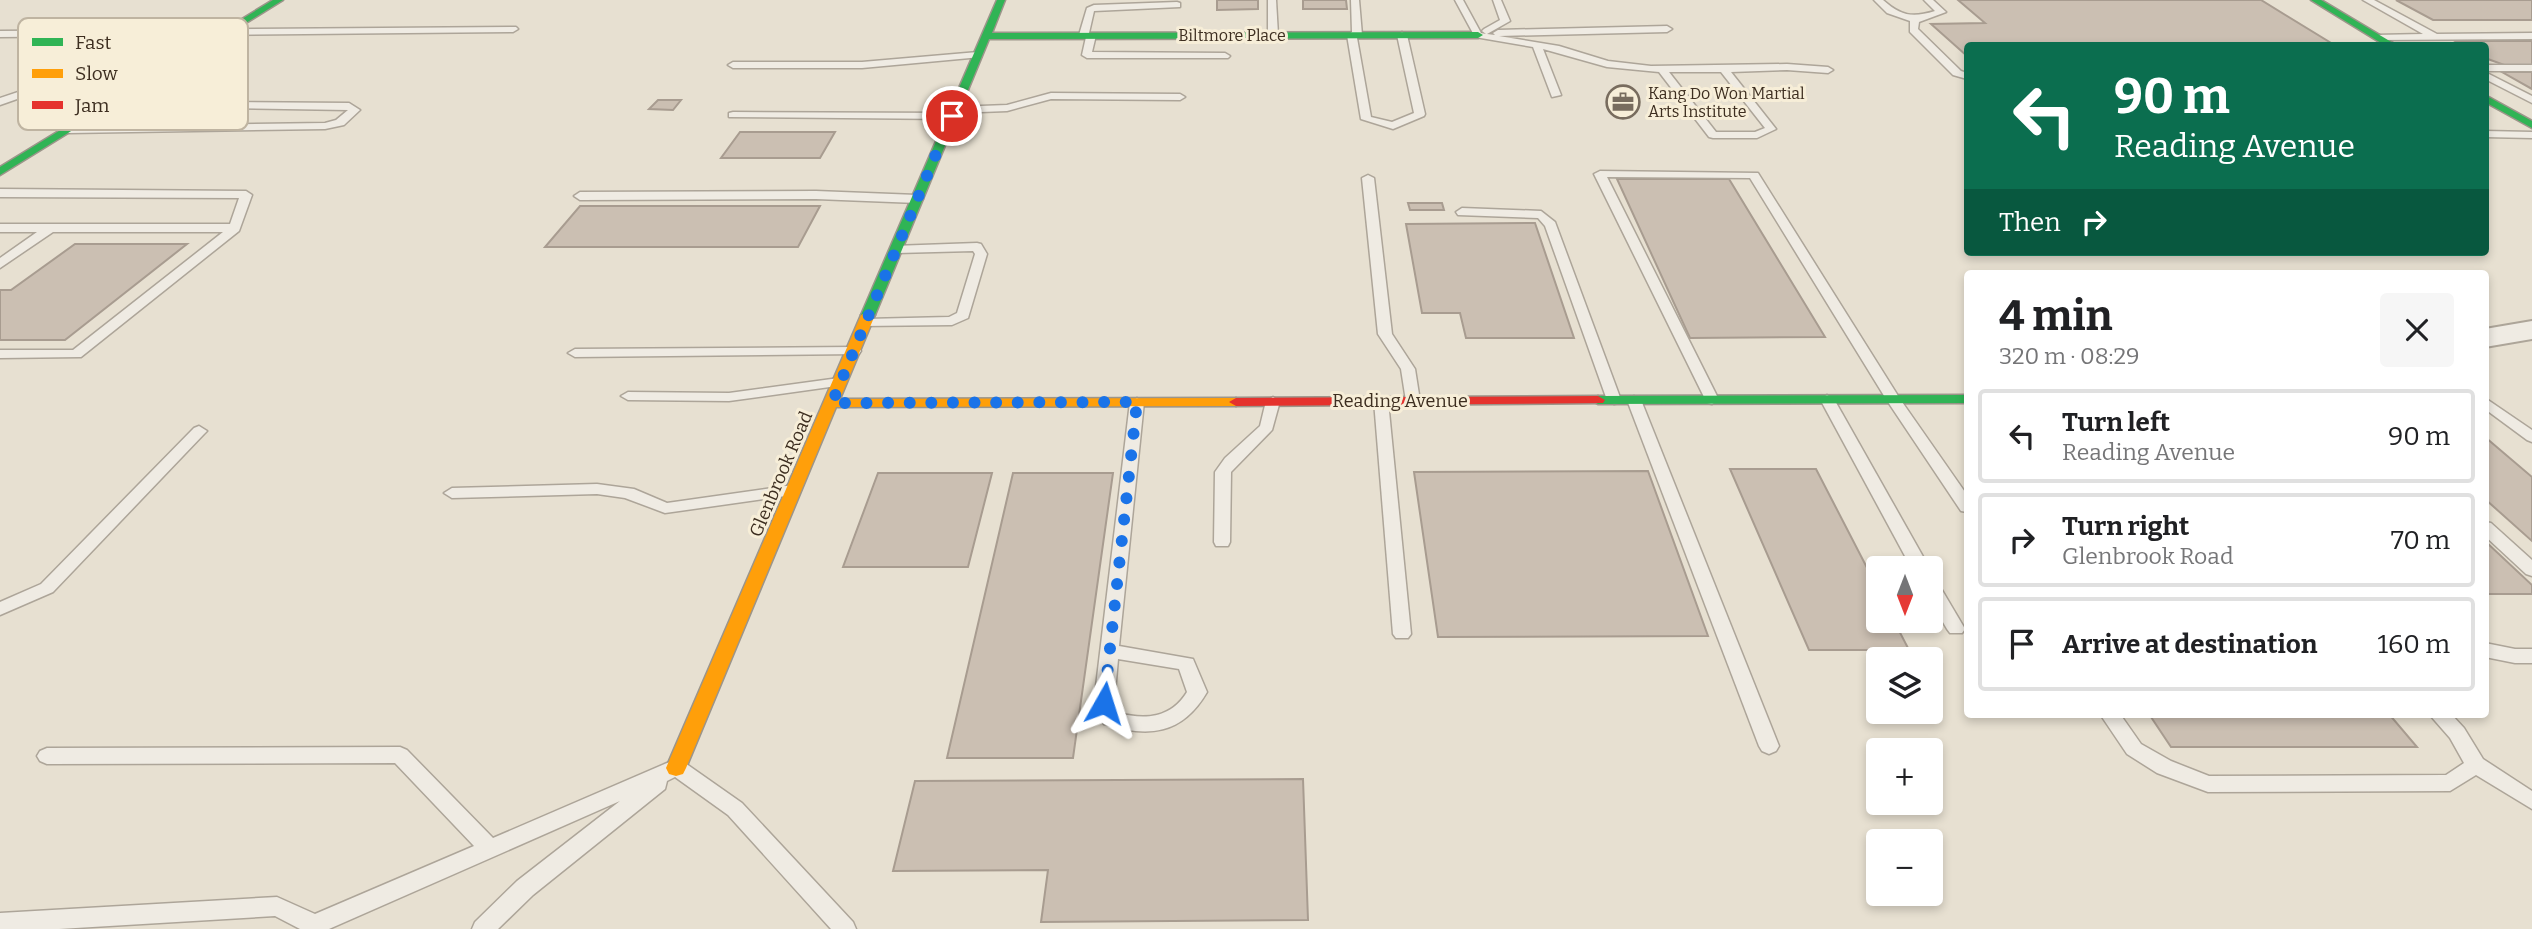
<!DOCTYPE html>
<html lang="en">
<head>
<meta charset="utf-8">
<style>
  body { margin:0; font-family:Bitter,serif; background:#f6f6f6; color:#202124; height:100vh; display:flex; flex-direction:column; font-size:26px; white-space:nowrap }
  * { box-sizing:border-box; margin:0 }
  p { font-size:23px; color:#757577 }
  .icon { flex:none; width:38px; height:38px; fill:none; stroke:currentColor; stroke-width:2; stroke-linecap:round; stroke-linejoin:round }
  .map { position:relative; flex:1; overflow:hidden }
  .drawer { position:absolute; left:1964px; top:270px; width:525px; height:448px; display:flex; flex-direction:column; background:#fff; border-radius:7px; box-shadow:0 4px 10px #0003 }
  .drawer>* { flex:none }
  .top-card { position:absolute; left:1964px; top:42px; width:525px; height:214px; border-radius:7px; box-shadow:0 4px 10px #0003; background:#0b6e4f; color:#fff; overflow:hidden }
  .needle { width:46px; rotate:180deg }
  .fabs { position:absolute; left:1866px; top:556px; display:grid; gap:14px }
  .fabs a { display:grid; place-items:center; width:77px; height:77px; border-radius:7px; background:#fff; box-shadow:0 4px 10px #0003; font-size:35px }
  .pin { position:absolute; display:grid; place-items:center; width:60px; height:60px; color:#fff; margin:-30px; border:4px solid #fff; border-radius:50%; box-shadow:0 2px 7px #0007 }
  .me { position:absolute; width:77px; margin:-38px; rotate:6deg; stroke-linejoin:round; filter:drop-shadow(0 0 5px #0008) }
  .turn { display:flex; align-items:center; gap:24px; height:147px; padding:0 35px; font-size:32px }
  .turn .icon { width:91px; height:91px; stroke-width:2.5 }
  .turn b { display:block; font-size:49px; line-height:60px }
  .then { display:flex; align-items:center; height:66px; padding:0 35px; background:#0003; gap:14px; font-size:26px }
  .round { display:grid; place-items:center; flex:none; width:74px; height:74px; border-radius:7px; background:#f6f6f6 }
  .overview { display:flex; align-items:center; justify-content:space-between; height:119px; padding:0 35px }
  h1 { font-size:42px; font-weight:700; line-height:52px }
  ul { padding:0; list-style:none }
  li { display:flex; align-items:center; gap:21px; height:94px; margin:0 14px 10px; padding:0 21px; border:4px solid #e0e0e0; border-radius:7px }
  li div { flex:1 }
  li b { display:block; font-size:26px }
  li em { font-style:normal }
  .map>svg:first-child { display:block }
  .building { fill:#cbbfb2; stroke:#a89c90; stroke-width:2 }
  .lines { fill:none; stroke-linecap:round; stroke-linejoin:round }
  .lane-casing { stroke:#ada599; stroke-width:3 }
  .street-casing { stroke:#ada599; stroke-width:4 }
  .fast-casing { stroke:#9c958a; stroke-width:3 }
  .slow-casing { stroke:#9c958a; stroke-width:3 }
  .jam-casing { stroke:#9c958a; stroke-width:3 }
  .lane { fill:#efebe3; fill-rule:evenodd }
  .street { fill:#efebe3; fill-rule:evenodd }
  .fast { fill:#30b455; fill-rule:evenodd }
  .slow { fill:#ff9f0a; fill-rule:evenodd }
  .jam { fill:#e5322d; fill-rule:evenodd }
  .route { stroke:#1a73e8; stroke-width:12; stroke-dasharray:0 21.6 }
  .labels { text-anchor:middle; stroke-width:6; stroke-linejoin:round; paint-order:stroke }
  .far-street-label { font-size:16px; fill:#3d2e20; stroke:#f7eed8 }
  .far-poi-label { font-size:16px; fill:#3d2e20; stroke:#f7eed8; text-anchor:start }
  .street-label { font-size:18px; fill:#3d2e20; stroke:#f7eed8 }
  .key { fill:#f7eed8; stroke:#bfb4a1; stroke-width:2 }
  .key-label { font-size:19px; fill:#3d2e20 }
</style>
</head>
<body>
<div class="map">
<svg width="2532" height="929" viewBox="0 0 2532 929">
  <rect width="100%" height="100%" fill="#e7e0d1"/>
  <!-- building -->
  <g class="building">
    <path d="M1217,0H1258V9L1217,10Z"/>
    <path d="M1303,0H1346L1347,9H1303Z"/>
    <path d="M1958,0H2261L2336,46H1967V56L1931,24L1985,23Z"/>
    <path d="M2396,0H2532V20H2433Z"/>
    <path d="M2455,41H2532V66H2507L2485,58V46H2463Z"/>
    <path d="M2502,72H2532V89Z"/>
    <path d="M658,100H681L673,110L649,109Z"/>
    <path d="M740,132H835L820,158H721Z"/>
    <path d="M1617,179H1729L1825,337L1690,338Z"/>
    <path d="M1408,203H1442L1444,210H1410Z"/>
    <path d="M580,206H820L798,247H545Z"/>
    <path d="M1535,223L1574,338H1466L1460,313H1422L1406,224Z"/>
    <path d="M75,244H187L65,340H0V290H11Z"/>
    <path d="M2485,437L2532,477V541L2485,499Z"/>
    <path d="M1730,469H1816L1878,589V621H1894L1909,650H1809Z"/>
    <path d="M1648,471L1708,636L1438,637L1414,472Z"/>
    <path d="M878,473H992L968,567H843Z"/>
    <path d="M1013,473H1113L1073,758H947Z"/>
    <path d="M2485,541L2532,585V594H2485Z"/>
    <path d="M2149,714H2389L2417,747H2171Z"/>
    <path d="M1303,779L1308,920L1041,922L1048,870L893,871L915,781Z"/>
  </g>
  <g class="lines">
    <defs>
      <g id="lane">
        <path d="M1268,0H1276L1278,35L1273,38L1268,35Z"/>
        <path d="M1351,0H1359L1362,35L1357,38L1371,117L1392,122L1414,113L1397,35L1402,32L1407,35L1425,114L1424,116L1393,129L1361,119L1347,35L1352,32Z"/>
        <path d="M1455,0H1463L1481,33L1486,34L1482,31L1484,29L1500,20L1493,0H1501L1510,21L1487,34L1495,35L1493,33L1498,30L1667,26L1672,29L1667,32L1499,36L1559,46L1608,61L1651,66L1787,64L1828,67L1833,70L1828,73L1787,70L1731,72L1776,129L1757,138H1713L1709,137L1659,72L1607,67L1543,49L1561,95L1552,97L1533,47L1475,37ZM1669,72H1721L1765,128L1755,132H1716Z"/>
        <path d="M1874,0H1883C1901,16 1912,18 1935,11L1924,0H1933L1946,12L1919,22L1918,29L1961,71L1967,73V79L1953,75L1910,32V21L1887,13Z"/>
        <path d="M2363,0H2374L2437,34L2532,33V39L2379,40L2374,37L2376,35L2423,34Z"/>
        <path d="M1177,2L1180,3V7L1094,11L1089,33L1096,35L1092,52L1225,53L1230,56L1228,58H1087L1082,55L1086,37L1079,35L1087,8L1094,5Z"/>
        <path d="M516,27L518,29L513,32L0,37V31Z"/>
        <path d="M978,52L981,53V57L862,68H733L728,65L733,62H862Z"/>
        <rect x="2485" y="65" width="47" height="6"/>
        <path d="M2485,72L2532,96V103L2485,79Z"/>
        <path d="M36,86L204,87L222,96L227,102L349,103L360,110L344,125L325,129L69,133L64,130L65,128L172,125L211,98L202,93L37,92L0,105V98ZM217,103L224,108L348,110L336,120L325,123L187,125Z"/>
        <path d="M1051,93L1180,94L1185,97L1180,100L1051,99L1007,111L955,113L950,110L955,107L1007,105Z"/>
        <path d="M733,112L952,113L957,116L952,119L729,117V113Z"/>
        <path d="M2485,131L2532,132V138L2485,137Z"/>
        <path d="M1600,171L1758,173L1900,399L1967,495V512L1961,511L1886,399L1750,178L1607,177L1719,400L1712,404L1707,403L1594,174Z"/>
        <path d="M1368,175L1374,178L1392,334L1415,369L1420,401L1413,405L1406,401L1401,369L1378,334L1362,178Z"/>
        <path d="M0,189L246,191L252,195L239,231L81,357L0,358V350H73L223,232H53L0,268V258L37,232H0V224H230L239,198L0,197Z"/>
        <path d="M816,191L917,195L923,199L917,203L816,199L580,200L574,196L580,192Z"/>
        <path d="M1462,208L1541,211L1555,222L1621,400L1619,403L1614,404L1607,400L1545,226L1538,218L1458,215L1456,212Z"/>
        <path d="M977,243L981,244L987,254L968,318L952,325L861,326L859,323L866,319L949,317L957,313L975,254L973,251L897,253L891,249L893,246Z"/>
        <path d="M854,347L859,348L861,351L859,354L575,357L568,353L575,349Z"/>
        <path d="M839,378L846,382L844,385L729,401L628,400L621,396L628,392L729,393Z"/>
        <path d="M1827,395L1834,399L1930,569H1912L1820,399Z"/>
        <path d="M1634,396L1641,400L1779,746L1776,751L1769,754L1762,751L1759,746L1627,400Z"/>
        <path d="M1273,397L1280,401L1272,430L1231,472L1230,542L1228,546H1216L1214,542L1215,472L1225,458L1260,426L1266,401Z"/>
        <path d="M1381,397L1388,401L1411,634L1408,638H1396L1393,634L1374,401Z"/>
        <path d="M1137,398L1144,402L1119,646L1193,659L1207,692C1182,735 1148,738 1104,724L1094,703L1130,402ZM1118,659L1179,669L1187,692C1171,718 1146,720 1118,713L1114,703Z"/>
        <path d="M2485,398L2532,430V442L2527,440L2485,409Z"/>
        <path d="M199,426L207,431L204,434L53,592L0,615V602L41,584L194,428Z"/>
        <path d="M597,484L634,489L667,503L793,485L801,490L793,495L665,513L625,498L597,494L452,498L444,493L452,488Z"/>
        <path d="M2485,522L2491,523L2532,560V576L2526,574L2485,536Z"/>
        <path d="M1930,578L1936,580L1965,629L1962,633H1950L1947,629L1930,600Z"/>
        <path d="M2485,643L2515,649H2532V663H2515L2485,657Z"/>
        <path d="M2100,714H2120L2141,744L2171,761L2209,776L2446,775L2464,763L2450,738L2429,714H2451L2464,728L2483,759L2532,791V809L2476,775L2450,791L2208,792L2157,773L2127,754Z"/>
        <path d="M400,747L407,750L493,838L667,763L674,761L685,763L742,803L853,922L856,929H831L728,815L675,777L667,781L665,789L533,895L498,929H472L475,922L517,881L620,801L329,929H300L275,916L59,929H0V913L277,897L315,914L474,846L395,763L47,764L40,761L37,756L40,751L47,748Z"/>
      </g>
      <path id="street" d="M2532,321V339L2485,347V329Z"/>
      <g id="fast">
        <path d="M273,0H283L0,175V167Z"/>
        <path d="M997,0H1005L992,33L1478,32L1483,35L1478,38L989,39L875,315L868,319L863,318L861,315Z"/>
        <path d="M2311,0H2321L2398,46H2386Z"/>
        <path d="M2485,95L2532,121V128L2485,102Z"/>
        <path d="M1967,395V403L1598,404L1591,400L1598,396Z"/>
      </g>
      <path id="slow" d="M868,311L875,315L840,399L1236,398L1243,402L1236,406L836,407L686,768L683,774L676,776L669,774L666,768L861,315Z"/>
      <path id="jam" d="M1598,396L1605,400L1603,403L1236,406L1229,402L1236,398Z"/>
    </defs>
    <!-- lane casing -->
    <use href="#lane" class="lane-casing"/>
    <!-- street casing -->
    <use href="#street" class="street-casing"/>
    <!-- fast casing -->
    <use href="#fast" class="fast-casing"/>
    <!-- slow casing -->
    <use href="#slow" class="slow-casing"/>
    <!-- jam casing -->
    <use href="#jam" class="jam-casing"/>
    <!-- lane -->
    <use href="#lane" class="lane"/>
    <!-- street -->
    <use href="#street" class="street"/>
    <!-- fast -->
    <use href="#fast" class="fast"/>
    <!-- slow -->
    <use href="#slow" class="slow"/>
    <!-- jam -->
    <use href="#jam" class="jam"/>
  </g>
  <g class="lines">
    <!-- route -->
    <path class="route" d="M952,116L832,403L1137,402L1104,703"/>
  </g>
  <!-- icons -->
  <defs>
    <symbol id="office-ring" viewBox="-11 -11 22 22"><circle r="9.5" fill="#f7eed8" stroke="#786c5e" stroke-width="1.5"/><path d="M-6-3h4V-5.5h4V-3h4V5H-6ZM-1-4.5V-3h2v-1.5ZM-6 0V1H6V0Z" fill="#786c5e"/></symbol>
  </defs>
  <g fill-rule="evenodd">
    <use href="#office-ring" x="1604" y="83" width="38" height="38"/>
  </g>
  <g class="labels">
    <!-- far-street labels -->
    <g class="far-street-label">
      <text x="1232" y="41">Biltmore Place</text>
    </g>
    <!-- far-poi labels -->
    <g class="far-poi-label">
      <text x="1648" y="99">Kang Do Won Martial<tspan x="1648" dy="18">Arts Institute</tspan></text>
    </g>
    <!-- street labels -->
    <g class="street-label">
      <text x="1400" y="407">Reading Avenue</text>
      <text transform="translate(781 474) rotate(-67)" y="6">Glenbrook Road</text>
    </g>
  </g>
  <!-- legend -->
  <rect x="18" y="18" width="230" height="112" rx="10" class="key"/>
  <rect x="32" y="38" width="31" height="8" fill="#30b455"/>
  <rect x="32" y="69" width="31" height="9" fill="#ff9f0a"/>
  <rect x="32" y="101" width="31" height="8" fill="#e5322d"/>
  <g class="key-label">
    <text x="75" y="49">Fast</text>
    <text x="75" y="80">Slow</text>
    <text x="75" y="112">Jam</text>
  </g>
</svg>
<div class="fabs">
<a><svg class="needle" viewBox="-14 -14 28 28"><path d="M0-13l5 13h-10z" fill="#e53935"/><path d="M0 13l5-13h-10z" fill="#757577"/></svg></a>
<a><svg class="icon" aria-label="layers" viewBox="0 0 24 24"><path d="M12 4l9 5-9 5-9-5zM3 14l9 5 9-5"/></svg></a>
<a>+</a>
<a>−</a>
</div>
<div class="pin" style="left:952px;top:116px;background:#d93025"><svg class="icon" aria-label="arrive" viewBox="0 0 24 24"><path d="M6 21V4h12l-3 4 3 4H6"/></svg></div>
<svg class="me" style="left:1104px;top:703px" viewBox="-20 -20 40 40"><path d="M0-17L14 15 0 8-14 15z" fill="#1a73e8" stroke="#fff" stroke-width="4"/></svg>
<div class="top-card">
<div class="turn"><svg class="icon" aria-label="left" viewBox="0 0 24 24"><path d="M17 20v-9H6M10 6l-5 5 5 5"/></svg><div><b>90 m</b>Reading Avenue</div></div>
<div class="then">Then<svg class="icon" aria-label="right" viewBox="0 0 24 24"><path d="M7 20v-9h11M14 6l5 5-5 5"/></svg></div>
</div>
<section class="drawer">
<div class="overview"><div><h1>4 min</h1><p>320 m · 08:29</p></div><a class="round"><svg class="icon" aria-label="close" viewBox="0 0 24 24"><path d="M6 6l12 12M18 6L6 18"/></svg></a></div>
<ul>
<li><svg class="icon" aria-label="left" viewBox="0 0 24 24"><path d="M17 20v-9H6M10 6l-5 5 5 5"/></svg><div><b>Turn left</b><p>Reading Avenue</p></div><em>90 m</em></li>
<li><svg class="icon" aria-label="right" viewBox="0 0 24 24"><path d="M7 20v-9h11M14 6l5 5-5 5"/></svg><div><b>Turn right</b><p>Glenbrook Road</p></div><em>70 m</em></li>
<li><svg class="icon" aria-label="arrive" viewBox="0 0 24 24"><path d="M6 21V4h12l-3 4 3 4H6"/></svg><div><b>Arrive at destination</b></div><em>160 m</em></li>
</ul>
</section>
</div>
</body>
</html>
